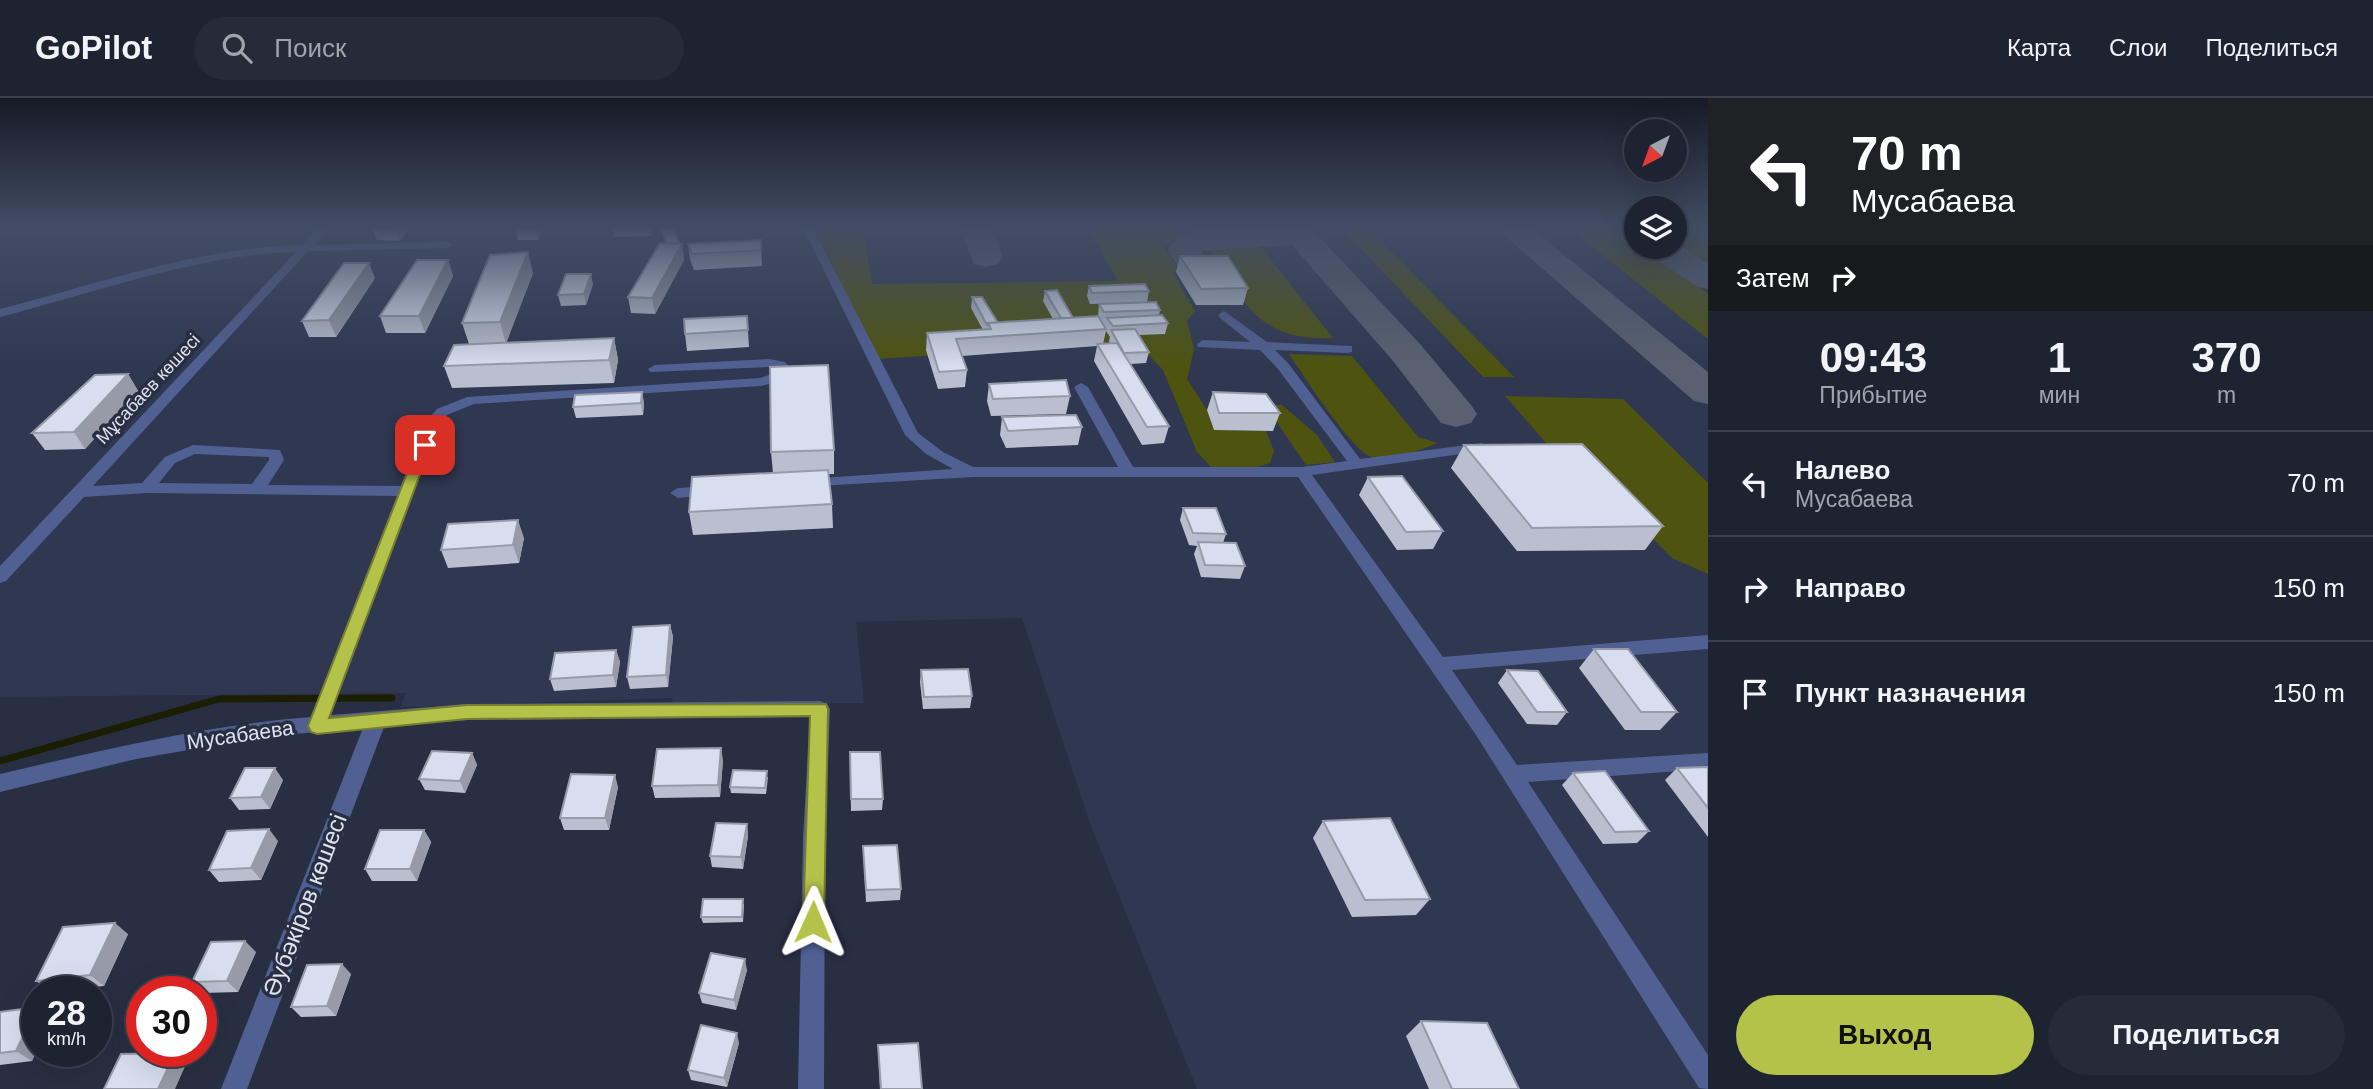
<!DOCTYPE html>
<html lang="ru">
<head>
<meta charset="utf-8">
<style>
  body { margin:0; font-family:Helvetica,sans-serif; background:#262b3a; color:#f1f3f6; height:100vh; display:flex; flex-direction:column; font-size:26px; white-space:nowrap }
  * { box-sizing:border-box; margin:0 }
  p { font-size:23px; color:#a1a4ac }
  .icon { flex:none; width:38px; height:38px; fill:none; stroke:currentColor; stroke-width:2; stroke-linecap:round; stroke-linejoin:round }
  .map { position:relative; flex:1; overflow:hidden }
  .drawer { display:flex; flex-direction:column; background:#1e2332; width:665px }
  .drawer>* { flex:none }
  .guide { background:#202124; color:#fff; overflow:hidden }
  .needle { width:46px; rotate:221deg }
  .fabs { position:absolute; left:1624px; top:21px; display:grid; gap:14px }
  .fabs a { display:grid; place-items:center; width:63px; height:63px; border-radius:50%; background:#1e2332; box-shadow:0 7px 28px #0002,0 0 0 2px #3c404d; font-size:35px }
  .speed { position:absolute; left:21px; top:878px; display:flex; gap:14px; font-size:35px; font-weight:700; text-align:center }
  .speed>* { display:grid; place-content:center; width:91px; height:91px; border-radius:50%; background:#1e2332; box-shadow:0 7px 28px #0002,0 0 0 2px #3c404d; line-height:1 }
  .speed small { font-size:18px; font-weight:400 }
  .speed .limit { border:10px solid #d22; background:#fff; color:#111 }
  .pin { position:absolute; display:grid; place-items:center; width:60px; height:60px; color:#fff; margin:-30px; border-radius:14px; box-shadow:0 4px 10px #0006 }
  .me { position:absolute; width:77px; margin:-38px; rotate:1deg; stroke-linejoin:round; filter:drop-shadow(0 0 5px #0008) }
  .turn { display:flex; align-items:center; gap:24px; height:147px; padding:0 28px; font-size:32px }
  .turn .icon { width:91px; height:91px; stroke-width:2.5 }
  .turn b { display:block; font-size:49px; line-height:60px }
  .then { display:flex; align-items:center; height:66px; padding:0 28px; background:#0003; gap:14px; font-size:26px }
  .eta { display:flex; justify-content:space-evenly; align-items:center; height:119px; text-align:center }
  .eta b { font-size:42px; font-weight:600; line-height:49px }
  .primary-button { display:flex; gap:14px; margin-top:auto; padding:14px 28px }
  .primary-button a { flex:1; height:80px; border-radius:42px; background:#b5c249; color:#111; font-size:28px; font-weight:600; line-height:80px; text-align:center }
  .primary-button a+a { background:#262b3a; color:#f1f3f6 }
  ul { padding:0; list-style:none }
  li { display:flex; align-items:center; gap:21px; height:105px; padding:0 28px; border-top:2px solid #3c404d }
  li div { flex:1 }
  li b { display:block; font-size:26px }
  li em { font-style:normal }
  header { display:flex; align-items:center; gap:42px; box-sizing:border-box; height:98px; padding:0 35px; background:#1e2332; border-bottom:2px solid #3c404d }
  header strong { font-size:33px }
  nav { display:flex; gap:38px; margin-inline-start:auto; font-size:24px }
  .search { width:490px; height:63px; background:#262b3a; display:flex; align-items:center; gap:18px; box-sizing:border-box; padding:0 24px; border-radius:38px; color:#a1a4ac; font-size:26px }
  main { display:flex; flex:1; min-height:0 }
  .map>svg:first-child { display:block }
  .built { fill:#2f3751 }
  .green { fill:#4e540f }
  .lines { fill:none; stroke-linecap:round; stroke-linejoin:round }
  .stream { stroke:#1b1e01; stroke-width:7 }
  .taxiway { fill:#596071; fill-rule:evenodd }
  .minor { fill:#506092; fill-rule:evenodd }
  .wall { fill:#b9bfce; fill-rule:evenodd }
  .shaded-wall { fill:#969ba7 }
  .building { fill:#d7deef; stroke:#969ba7; stroke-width:2 }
  .route { fill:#b5c249; stroke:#767e2f; stroke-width:2 }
  .labels { text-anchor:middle; stroke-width:7; stroke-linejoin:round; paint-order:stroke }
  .far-street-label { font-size:18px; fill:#dee3f0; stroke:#282f42 }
  .street-label { font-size:21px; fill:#dee3f0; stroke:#282f42 }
  .near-street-label { font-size:24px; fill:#dee3f0; stroke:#282f42 }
</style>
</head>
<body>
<header>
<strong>GoPilot</strong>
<div class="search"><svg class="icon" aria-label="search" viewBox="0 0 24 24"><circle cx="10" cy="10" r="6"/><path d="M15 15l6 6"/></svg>Поиск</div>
<nav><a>Карта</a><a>Слои</a><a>Поделиться</a></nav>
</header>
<main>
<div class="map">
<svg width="1708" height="991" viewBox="0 0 1708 991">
  <rect width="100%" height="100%" fill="#282f42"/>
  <!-- built -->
  <path class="built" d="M0,130H1636V149H1675V130H1708V991H1197L1091,728L1022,520L856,524L864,605L673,606L672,600L400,609L406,595L0,599Z"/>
  <!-- green -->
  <g class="green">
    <path d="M815,130H862L872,186L1118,183L1088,130H1249L1243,133C1221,134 1178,128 1165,150L1180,174L1173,175L1195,213L1187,223L1194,251L1187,281L1207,312L1214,332L1266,333L1274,353L1270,365L1254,370L1211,369L1197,354L1163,272L1136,244L877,261Z"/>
    <path d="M1341,130H1368L1514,279H1483Z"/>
    <path d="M1569,130H1614L1636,145V149H1641L1708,195V241Z"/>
    <path d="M1675,130H1708V169L1675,147Z"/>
    <path d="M1259,147L1333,240C1258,243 1245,206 1209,150Z"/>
    <path d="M1289,256L1352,258L1418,339L1438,345C1419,352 1396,363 1375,360C1354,358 1303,276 1289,256Z"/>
    <path d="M1505,298L1623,301L1708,385V476L1672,460L1586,374L1567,369Z"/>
    <path d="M1265,307H1282L1317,337L1335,364L1306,367Z"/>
  </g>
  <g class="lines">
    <!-- stream -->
    <path class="stream" d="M0,663L219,601L392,600"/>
    <!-- taxiway -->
    <g class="taxiway">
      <path d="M960,130H992L1003,159L998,166L986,169L974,166Z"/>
      <path d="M1311,130L1421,247L1471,307L1477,316L1471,325L1456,329L1441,325L1393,263L1292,147L1201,153L1212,171L1207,178L1195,181L1183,178L1168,152L1177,139L1204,131Z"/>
      <path d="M1496,130H1531L1708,274V306L1694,303Z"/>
      <path d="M1675,144L1708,166V191L1696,188L1648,156L1644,149H1675Z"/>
    </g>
    <!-- minor -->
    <g class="minor">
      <path d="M318,130H329L315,147L448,144L453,147L448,150L308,153L93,388L142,385L165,359L193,347L280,352L284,362L268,387L401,388L428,321L437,311L467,299L760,280L779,274L769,269L650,274L648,271L655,267L769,261L785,264L793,273L788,281L761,288L474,306L447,317L440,325L331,617L466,606L820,603L827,606L830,611L825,740L824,991H798L803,740L810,619L466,622L384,629L247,991H221L363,630L271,638L136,661L0,694V676C103,652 205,627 311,619L397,398L147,395L84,399L6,483L0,485V468L296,154C200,156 94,195 0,219V211C98,186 200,149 302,147ZM195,356L269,359V362L252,386L159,385L175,365Z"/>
      <path d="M803,130H813L918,335L943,354L973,369H1118L1074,289L1081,285L1088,289L1133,369H1302L1347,363L1278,271L1260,252L1198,249L1197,246L1203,242L1250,244L1220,220L1218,217L1224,213L1267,244L1352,248V254L1347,255L1275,252L1288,265L1360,361L1482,345L1489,349L1482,353L1312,377L1443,559L1708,537V551L1452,572L1517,667L1708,655V671L1528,684L1708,957V991L1699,990L1476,637L1298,379H973L802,389L799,386L807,381L953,371L926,356L905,337Z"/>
      <path d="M712,388L717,390L720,393L717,396L678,400L670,395L678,390Z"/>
    </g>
  </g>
  <!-- wall -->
  <g class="wall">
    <path d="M543,130L538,142H518L516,132Z"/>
    <path d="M613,130H653V131L651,138L614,139Z"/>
    <path d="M662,130L679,146H682L684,162L655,216L631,215L628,199L665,145Z"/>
    <path d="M373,132L408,133L399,143L377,142Z"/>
    <path d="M761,142L762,168L694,172L690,161L688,146Z"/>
    <path d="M1180,158L1248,190L1243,207H1196L1176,174Z"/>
    <path d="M448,162L453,178L425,235H386L380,218Z"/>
    <path d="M533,175L506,244L614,240L618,262L614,285L452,290L444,268L469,246L462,225Z"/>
    <path d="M375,180L336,239H309L302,223Z"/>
    <path d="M593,186L586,207L561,208L558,197Z"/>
    <path d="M1089,188L1149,193L1147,204L1090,206L1087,198Z"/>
    <path d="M1045,193L1073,220L1098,218L1099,206L1160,212L1159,217L1168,225L1165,236L1139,237L1149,254L1146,265L1130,266L1169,328L1164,345L1142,347L1094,263L1097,248L962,258L967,272L965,289L938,291L926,252L927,235L983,232L971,210L972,199L998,225L1053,221L1043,203ZM1106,233L1110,239L1109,243L1110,245L1103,246Z"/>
    <path d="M747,218L749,249L687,253L685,236Z"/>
    <path d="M128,276L138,293L85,351L45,352L32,335Z"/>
    <path d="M989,286L1070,298L1066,316L991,318L987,303Z"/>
    <path d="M642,294L644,306L643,317L576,320L573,309Z"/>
    <path d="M1213,294L1280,315L1273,333L1214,332L1207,312Z"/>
    <path d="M1002,319L1082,329L1078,347L1006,350L1000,337Z"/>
    <path d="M1464,347L1663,428L1645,452L1517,453L1451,370Z"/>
    <path d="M834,352V376H828L832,406L833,430L693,437L689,414L773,375L771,354Z"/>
    <path d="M1368,379L1443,433L1433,451L1397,452L1359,397Z"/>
    <path d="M1183,410L1226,436L1223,445L1245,468L1240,481L1201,479L1194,456L1197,448L1189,447L1180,422Z"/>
    <path d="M524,440L519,465L448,470L441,452Z"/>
    <path d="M670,527L673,539L668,589L630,591L627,579Z"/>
    <path d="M1594,551L1677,614L1660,632H1625L1579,570Z"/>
    <path d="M616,552L620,564L616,589L554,593L550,581Z"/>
    <path d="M921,572L972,598L970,610L923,611L920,584Z"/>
    <path d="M1507,572L1567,614L1557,627L1527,626L1498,585Z"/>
    <path d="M850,654L883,701L882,712L851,713Z"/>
    <path d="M472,655L477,667L465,695L425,692L419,681Z"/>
    <path d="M723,662L720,699L655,700L652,688Z"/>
    <path d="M1708,669V739L1665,682L1677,670Z"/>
    <path d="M1573,675L1649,733L1637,745L1603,746L1562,687Z"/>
    <path d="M768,679L766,696L731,695L730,689Z"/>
    <path d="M283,682L270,711L239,712L230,700Z"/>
    <path d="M618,689L609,732H564L560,720Z"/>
    <path d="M1323,723L1430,801L1416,817L1352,819L1313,740Z"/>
    <path d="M747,726L748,738L743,771L712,769L710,758Z"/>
    <path d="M424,732L431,744L417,783H372L365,771Z"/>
    <path d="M278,743L261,782L219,784L209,772Z"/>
    <path d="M863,748L901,791L900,802L866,804Z"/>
    <path d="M744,806L743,824L703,825L701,819Z"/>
    <path d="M128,836L104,888L50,893L36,883Z"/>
    <path d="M256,854L238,894L203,895L192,884Z"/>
    <path d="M747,872L736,912L702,905L699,895Z"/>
    <path d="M351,876L336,918L301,919L291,909Z"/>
    <path d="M37,909V952L32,963L0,967V914Z"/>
    <path d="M1421,923L1519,991H1429L1406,938Z"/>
    <path d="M739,945L727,989L691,982L688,972Z"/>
    <path d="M878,947L922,991H880Z"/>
  </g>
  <!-- shaded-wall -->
  <g class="shaded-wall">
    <path d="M398,130H406L408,133L399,143L396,132Z"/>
    <path d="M536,130H543L538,142L536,131Z"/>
    <path d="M682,146L684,162L655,216L652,200Z"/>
    <path d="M528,154L533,175L506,246L500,224Z"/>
    <path d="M448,162L453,178L425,235L419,218Z"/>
    <path d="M369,165L375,180L336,239L329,222Z"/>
    <path d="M591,176L593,186L586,207L584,196Z"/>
    <path d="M614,240L618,262L614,285L609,262Z"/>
    <path d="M128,276L138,293L85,351L74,334Z"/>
    <path d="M642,294L644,306L643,317L641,305Z"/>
    <path d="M518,422L524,440L519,465L513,447Z"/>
    <path d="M670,527L673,539L668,589L666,577Z"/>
    <path d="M616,552L620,564L616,589L613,577Z"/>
    <path d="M721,650L723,662L720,699L718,687Z"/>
    <path d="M472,655L477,667L465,695L460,683Z"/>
    <path d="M275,670L283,682L270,711L261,699Z"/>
    <path d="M615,677L618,689L609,732L605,720Z"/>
    <path d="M747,726L748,738L743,771L741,759Z"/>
    <path d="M269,731L278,743L261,782L251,770Z"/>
    <path d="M424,732L431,744L417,783L410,771Z"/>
    <path d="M115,825L128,836L104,888L90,877Z"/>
    <path d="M245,843L256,854L238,894L227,883Z"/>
    <path d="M745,861L747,872L736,912L734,902Z"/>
    <path d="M342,866L351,876L336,918L327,908Z"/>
    <path d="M37,910V952L32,963L16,953Z"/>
    <path d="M737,935L739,945L727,989L724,980Z"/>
    <path d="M175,955L187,964L175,991H158Z"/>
  </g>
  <!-- building -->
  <g class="building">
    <path d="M375,130H398L396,132H373Z"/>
    <path d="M517,130H536V131L516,132Z"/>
    <path d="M662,130H675L679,145H666Z"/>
    <path d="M761,142V152L692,156L688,146Z"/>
    <path d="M660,145L682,146L652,200L628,199Z"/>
    <path d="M528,154L500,224L462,225L490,157Z"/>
    <path d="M1180,158H1228L1248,190L1201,191Z"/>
    <path d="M417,162H448L419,218H380Z"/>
    <path d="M344,165H369L329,222L302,223Z"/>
    <path d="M566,176H591L584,196L558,197Z"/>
    <path d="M1145,186L1149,193L1092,195L1089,188Z"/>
    <path d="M1057,192L1073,220H1061L1045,193Z"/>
    <path d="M972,199H982L998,225H988V227H987Z"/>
    <path d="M1156,204L1160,212L1104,214L1099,206Z"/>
    <path d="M1162,217L1168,225L1113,228L1107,220Z"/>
    <path d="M747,218L748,232L685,236L684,221Z"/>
    <path d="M1098,218L1106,231L956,241L967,272L939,274L927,235L991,231L988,225Z"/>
    <path d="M1135,231L1149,254L1124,255L1111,232Z"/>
    <path d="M614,240L609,262L444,268L454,247Z"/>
    <path d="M1117,245L1169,328L1147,329L1097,246Z"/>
    <path d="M828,267L834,352L771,354L770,269Z"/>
    <path d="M128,276L74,334L32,335L95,277Z"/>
    <path d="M1066,282L1070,298L993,301L989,286Z"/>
    <path d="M642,294L641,305L573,309L575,297Z"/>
    <path d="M1213,294L1266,296L1280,315H1219Z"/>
    <path d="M1076,317L1082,329L1008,333L1002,319Z"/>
    <path d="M1582,346L1663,428L1532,430L1464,347Z"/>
    <path d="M828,372L832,406L689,414L692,379Z"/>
    <path d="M1402,378L1443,433L1406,434L1368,379Z"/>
    <path d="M1183,410H1216L1226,436L1193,435Z"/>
    <path d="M518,422L513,447L441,452L448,426Z"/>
    <path d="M1198,444L1236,445L1245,468L1205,467Z"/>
    <path d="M670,527L666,577L627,579L633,529Z"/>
    <path d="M1594,551H1628L1677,614H1641Z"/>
    <path d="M616,552L613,577L550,581L555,555Z"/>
    <path d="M968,571L972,598L924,599L921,572Z"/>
    <path d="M1507,572L1538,573L1567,614H1537Z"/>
    <path d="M721,650L718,687L652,688L657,651Z"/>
    <path d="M432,653L472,655L460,683L419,681Z"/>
    <path d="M850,654H880L883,701H851Z"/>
    <path d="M1708,669V710L1677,670Z"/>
    <path d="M245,670H275L261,699L230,700Z"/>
    <path d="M733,672L767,673L765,690L730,689Z"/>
    <path d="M1605,673L1649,733L1615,734L1573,675Z"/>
    <path d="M571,676L615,677L605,720H560Z"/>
    <path d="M1390,720L1430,801L1365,802L1323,723Z"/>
    <path d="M716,725L747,726L741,759L710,758Z"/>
    <path d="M269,731L251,770L209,772L227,733Z"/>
    <path d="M380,732H424L410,771H365Z"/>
    <path d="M897,747L901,791L866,792L863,748Z"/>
    <path d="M703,801H743L742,819H701Z"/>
    <path d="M115,825L90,877L36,883L63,829Z"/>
    <path d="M245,843L227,883L192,884L211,844Z"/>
    <path d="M711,855L745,861L734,902L699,895Z"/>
    <path d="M342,866L327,908L291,909L307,867Z"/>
    <path d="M37,909L16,953L0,955V914Z"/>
    <path d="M1421,923L1487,925L1519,991H1452Z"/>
    <path d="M701,927L737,935L724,980L688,972Z"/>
    <path d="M918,945L922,991H881L878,947Z"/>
    <path d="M175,955L158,991H104L121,956Z"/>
  </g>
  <!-- sky -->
  <linearGradient id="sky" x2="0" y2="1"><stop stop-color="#161a24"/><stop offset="0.48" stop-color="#424d65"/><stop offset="1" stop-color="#424d65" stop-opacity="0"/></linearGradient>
  <rect width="1708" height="269" fill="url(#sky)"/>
  <!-- route -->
  <path class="route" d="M425,343L431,347L329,620L467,607L826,606L828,611L824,824L821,831L813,834L806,831L803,824L810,618L467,621L317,636L311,634L308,628L418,347Z"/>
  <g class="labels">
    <!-- far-street labels -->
    <g class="far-street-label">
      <text transform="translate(148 291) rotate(-47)" y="6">Мұсабаев көшесі</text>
    </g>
    <!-- street labels -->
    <g class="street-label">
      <text transform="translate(240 637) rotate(-8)" y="7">Мусабаева</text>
    </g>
    <!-- near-street labels -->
    <g class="near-street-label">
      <text transform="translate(305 807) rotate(-69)" y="8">Әубәкіров көшесі</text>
    </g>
  </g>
</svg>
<div class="fabs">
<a><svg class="needle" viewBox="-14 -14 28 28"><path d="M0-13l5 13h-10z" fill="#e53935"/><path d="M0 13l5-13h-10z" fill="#a1a4ac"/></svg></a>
<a><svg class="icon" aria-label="layers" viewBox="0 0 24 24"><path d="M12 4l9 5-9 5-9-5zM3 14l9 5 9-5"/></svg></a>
</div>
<div class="speed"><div>28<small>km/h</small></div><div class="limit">30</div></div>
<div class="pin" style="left:425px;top:347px;background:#d93025"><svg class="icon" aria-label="arrive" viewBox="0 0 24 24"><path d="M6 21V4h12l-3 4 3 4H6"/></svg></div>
<svg class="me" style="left:813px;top:824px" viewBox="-20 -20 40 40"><path d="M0-17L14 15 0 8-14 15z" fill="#b5c249" stroke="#fff" stroke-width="4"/></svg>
</div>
<section class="drawer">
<div class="guide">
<div class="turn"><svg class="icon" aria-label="left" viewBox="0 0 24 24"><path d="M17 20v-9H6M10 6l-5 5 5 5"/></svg><div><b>70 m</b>Мусабаева</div></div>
<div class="then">Затем<svg class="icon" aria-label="right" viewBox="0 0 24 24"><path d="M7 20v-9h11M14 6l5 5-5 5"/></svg></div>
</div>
<div class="eta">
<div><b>09:43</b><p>Прибытие</p></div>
<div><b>1</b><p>мин</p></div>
<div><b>370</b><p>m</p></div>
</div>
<ul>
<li><svg class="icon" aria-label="left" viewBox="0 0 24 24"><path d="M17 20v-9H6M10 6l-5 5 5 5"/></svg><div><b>Налево</b><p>Мусабаева</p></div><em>70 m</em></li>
<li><svg class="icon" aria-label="right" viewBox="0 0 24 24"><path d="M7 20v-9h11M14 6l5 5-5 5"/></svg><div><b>Направо</b></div><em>150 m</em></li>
<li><svg class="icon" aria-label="arrive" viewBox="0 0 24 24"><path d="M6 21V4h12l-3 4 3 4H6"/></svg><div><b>Пункт назначения</b></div><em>150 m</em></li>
</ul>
<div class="primary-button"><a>Выход</a><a>Поделиться</a></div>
</section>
</main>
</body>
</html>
